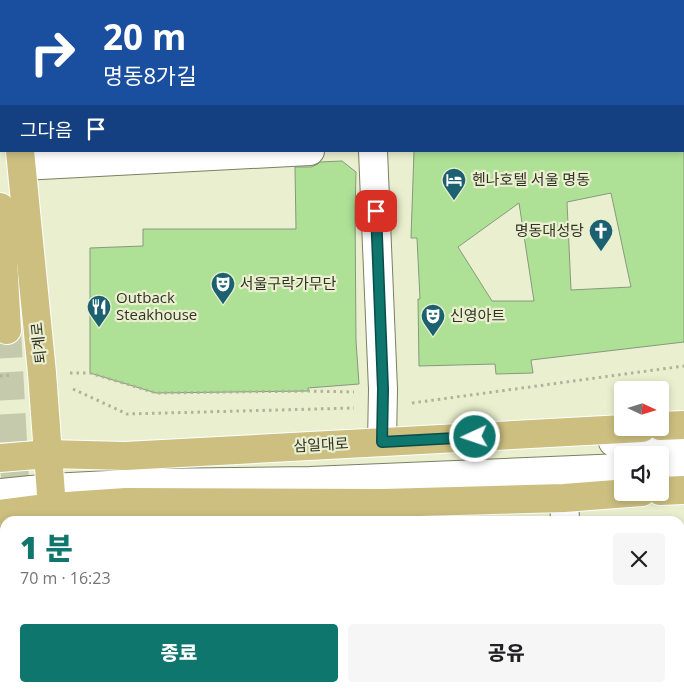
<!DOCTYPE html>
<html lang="ko">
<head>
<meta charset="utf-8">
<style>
  body { margin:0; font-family:"Open Sans","Noto Sans KR",sans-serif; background:#f6f6f6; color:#202124; height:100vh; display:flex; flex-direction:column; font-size:19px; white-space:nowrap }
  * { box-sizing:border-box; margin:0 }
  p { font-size:16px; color:#757577 }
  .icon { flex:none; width:28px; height:28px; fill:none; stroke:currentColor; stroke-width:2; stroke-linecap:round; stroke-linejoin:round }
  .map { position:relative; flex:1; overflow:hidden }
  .panel { position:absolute; left:0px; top:516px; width:685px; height:176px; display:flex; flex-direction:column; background:#fff; border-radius:15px 15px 0 0; box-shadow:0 2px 8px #0003 }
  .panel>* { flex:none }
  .banner { position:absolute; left:0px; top:0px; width:685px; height:152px; box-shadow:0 2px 8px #0003; background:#1a4fa0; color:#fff; overflow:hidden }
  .needle { width:32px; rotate:94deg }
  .tools { position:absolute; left:614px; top:381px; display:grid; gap:10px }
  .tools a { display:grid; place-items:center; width:55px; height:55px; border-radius:5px; background:#fff; box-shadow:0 2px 8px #0003; font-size:25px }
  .pin { position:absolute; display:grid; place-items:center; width:42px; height:42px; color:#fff; margin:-21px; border-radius:10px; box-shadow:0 2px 8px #0006 }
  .me { position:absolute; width:55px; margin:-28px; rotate:267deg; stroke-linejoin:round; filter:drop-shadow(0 0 4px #0008) }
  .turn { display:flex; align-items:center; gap:18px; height:105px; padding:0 20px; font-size:22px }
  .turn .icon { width:65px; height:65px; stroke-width:2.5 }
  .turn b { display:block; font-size:35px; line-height:42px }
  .then { display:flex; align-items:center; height:48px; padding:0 20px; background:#0003; gap:10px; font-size:19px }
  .round { display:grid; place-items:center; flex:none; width:52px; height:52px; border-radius:5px; background:#f6f6f6 }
  .summary { display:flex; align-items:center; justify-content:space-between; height:85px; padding:0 20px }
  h1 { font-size:30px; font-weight:800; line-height:38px; color:#0f766e }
  .button { display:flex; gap:10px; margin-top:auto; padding:10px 20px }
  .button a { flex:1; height:58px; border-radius:5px; background:#0f766e; color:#fff; font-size:20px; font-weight:800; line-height:58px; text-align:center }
  .button a+a { background:#f6f6f6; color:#202124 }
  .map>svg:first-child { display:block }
  .building { fill:#aee196; stroke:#86997e; fill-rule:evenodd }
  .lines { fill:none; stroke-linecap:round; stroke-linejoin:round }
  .major-tunnel { stroke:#c5caad; stroke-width:28; stroke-dasharray:28 14; stroke-linecap:butt }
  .minor-casing { stroke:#7b8063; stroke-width:30 }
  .major-casing { stroke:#fff; stroke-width:30 }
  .path { stroke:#afb399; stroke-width:3; stroke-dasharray:2.5 4; stroke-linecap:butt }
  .minor { stroke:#fff; stroke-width:28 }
  .major { stroke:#cdbf80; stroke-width:28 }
  .route-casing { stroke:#0a4d48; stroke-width:12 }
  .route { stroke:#0f766e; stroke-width:9 }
  .labels { text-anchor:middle; stroke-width:4.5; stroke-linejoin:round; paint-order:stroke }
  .poi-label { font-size:15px; fill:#313326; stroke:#eaf0cf; text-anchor:start }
  .street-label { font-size:15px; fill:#313326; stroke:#eaf0cf }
</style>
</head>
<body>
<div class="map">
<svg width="684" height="692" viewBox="0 0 684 692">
  <rect width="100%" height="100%" fill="#eaf0cf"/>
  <!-- building -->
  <g class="building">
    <path d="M414,151H684V342L531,360L533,373L496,374L495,364L419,366L418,299H420L417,238H411ZM611,193L631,287L571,290L567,202ZM519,203L534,301H492L458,247Z"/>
    <path d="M342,161L356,172L355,213L356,341L359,384L308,388V391L156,393L90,373V248L143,246V229H296L295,167H311L318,164L320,162Z"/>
  </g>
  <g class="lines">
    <!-- major-tunnel -->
    <path class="major-tunnel" d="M7,330L17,515"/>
    <defs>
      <g id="minor">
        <path d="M378,1V0"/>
        <path d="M373,151L383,389L382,442"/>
        <path d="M22,166L310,151"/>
        <path d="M613,442L684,438"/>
        <path d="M660,466L684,464"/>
        <path d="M0,493L51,488L148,483L310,481L622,468"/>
        <path d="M564,498L565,521"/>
        <path d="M383,503L384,521"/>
        <path d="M0,585L5,584"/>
        <path d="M389,688V692"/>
        <path d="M576,688V692"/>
      </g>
      <g id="major">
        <path d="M1,0L2,1"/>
        <path d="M20,151L42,373L53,521"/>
        <path d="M0,207L7,330"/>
        <path d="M660,426L684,425"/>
        <path d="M0,458L48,454L125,456L642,428"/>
        <path d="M660,491L684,490"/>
        <path d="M0,514L52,507L126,502L383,503L564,498L642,492"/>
        <path d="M0,570H5"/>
        <path d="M19,692V688"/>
        <path d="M53,692V688"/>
      </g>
    </defs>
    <!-- minor casing -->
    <use href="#minor" class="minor-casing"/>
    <!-- major casing -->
    <use href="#major" class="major-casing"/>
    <!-- path -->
    <g class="path">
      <path d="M70,373H90L156,393L308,391L354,392"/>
      <path d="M0,376L12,375"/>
      <path d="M73,389L127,414L354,408"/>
      <path d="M412,403L684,366"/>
    </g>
    <!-- minor -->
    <use href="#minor" class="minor"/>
    <!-- major -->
    <use href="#major" class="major"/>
  </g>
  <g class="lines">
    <defs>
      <path id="route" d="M376,211L383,389L382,442L475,437"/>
    </defs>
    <!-- route casing -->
    <use href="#route" class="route-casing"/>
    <!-- route -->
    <use href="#route" class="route"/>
  </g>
  <!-- icons -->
  <defs>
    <symbol id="hotel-pin" viewBox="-11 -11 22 30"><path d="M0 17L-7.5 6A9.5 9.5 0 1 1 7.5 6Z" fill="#1b6172" stroke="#eaf0cf"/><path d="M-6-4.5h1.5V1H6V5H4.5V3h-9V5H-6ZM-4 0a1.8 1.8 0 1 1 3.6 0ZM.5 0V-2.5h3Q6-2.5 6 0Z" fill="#fff"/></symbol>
    <symbol id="church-pin" viewBox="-11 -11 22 30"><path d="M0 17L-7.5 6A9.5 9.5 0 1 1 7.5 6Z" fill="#1b6172" stroke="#eaf0cf"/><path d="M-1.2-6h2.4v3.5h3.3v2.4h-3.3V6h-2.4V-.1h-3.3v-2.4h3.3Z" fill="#fff"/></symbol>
    <symbol id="theatre-pin" viewBox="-11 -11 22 30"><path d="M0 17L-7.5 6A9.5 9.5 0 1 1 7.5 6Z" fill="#1b6172" stroke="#eaf0cf"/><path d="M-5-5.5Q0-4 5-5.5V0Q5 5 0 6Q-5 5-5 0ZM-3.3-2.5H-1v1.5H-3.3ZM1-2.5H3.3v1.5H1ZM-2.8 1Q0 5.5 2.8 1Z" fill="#fff"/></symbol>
    <symbol id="restaurant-pin" viewBox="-11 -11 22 30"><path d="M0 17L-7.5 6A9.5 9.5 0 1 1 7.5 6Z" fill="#1b6172" stroke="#eaf0cf"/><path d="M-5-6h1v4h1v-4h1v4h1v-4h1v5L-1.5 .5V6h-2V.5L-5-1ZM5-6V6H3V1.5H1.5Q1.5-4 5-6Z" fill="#fff"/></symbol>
  </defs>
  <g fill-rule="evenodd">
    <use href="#hotel-pin" x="440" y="166" width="28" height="38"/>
    <use href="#church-pin" x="587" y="217" width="28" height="38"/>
    <use href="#theatre-pin" x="209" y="270" width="28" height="38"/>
    <use href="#restaurant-pin" x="85" y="293" width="28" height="38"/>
    <use href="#theatre-pin" x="419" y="302" width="28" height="38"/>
  </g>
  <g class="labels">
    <!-- poi labels -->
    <g class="poi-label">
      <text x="472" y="185">헨나호텔 서울 명동</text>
      <text x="584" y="236" text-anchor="end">명동대성당</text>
      <text x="240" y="289">서울구락가무단</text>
      <text x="116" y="303">Outback<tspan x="116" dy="17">Steakhouse</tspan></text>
      <text x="450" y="321">신영아트</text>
    </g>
    <!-- street labels -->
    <g class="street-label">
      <text transform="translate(39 343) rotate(-96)" y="5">퇴계로</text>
      <text transform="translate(321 445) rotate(-3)" y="5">삼일대로</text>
    </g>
  </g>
</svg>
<div class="tools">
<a><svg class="needle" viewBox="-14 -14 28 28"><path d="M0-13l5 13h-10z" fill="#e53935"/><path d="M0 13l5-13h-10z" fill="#757577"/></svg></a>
<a><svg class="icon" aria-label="sound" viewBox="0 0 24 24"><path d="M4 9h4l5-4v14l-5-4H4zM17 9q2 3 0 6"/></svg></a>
</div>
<div class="pin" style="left:376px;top:211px;background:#d93025"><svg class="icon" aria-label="arrive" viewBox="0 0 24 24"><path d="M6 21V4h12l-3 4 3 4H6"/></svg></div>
<svg class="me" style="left:475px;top:437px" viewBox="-20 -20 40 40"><circle r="17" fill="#0f766e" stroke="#fff" stroke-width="3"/><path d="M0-11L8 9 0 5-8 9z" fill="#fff"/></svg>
<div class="banner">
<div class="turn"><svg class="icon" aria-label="right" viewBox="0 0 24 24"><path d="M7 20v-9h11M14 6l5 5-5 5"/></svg><div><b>20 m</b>명동8가길</div></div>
<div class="then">그다음<svg class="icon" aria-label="arrive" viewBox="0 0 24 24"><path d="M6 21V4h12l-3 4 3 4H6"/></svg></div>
</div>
<section class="panel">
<div class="summary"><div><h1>1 분</h1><p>70 m · 16:23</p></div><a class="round"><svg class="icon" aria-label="close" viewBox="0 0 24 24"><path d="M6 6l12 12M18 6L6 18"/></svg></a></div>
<div class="button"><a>종료</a><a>공유</a></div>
</section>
</div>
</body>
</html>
